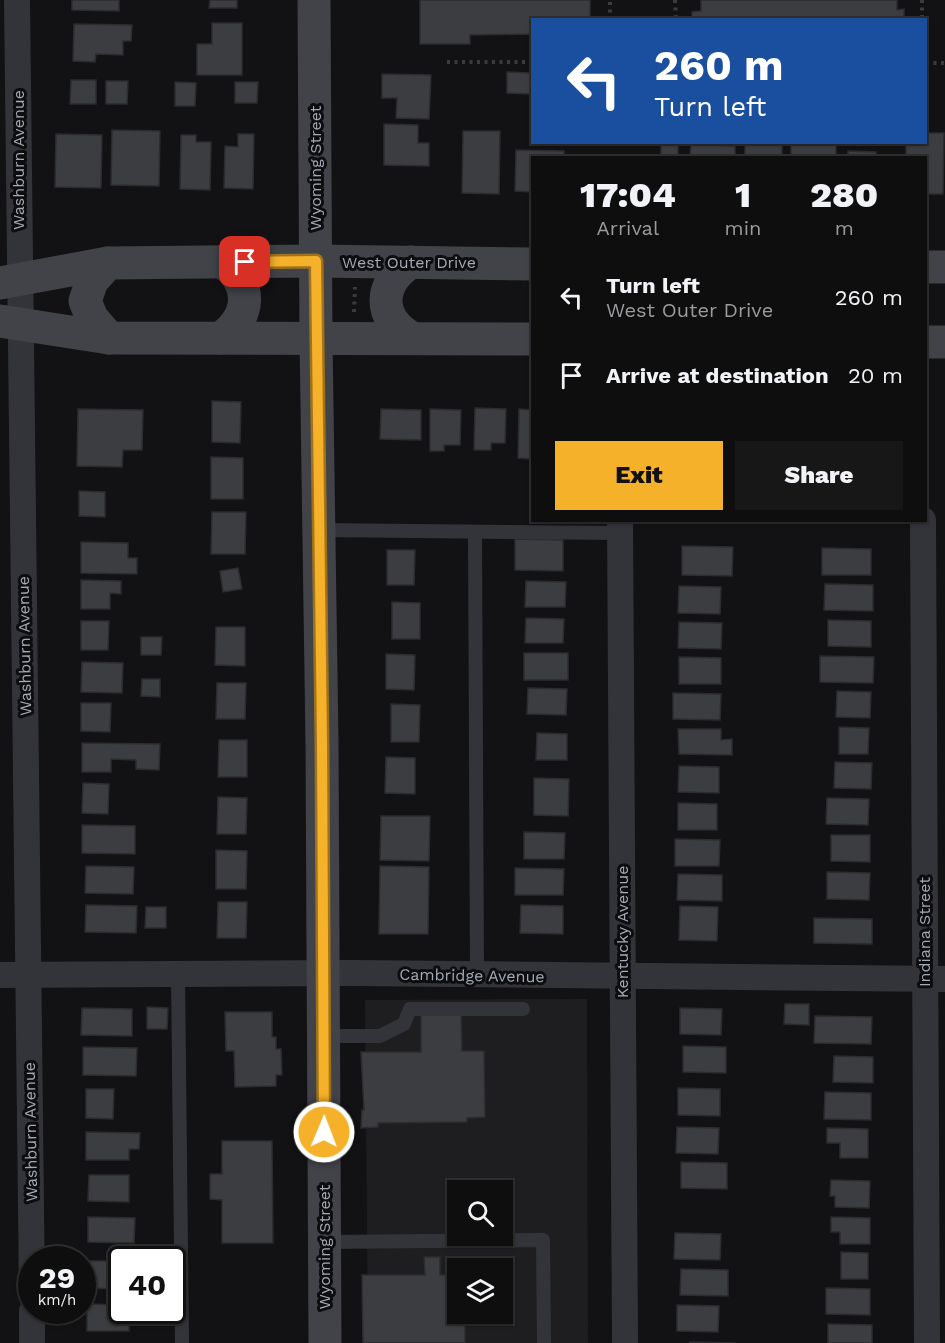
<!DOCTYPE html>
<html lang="en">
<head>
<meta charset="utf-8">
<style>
  body { margin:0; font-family:"Work Sans",sans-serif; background:#171718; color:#f1f3f6; height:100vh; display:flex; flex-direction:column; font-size:22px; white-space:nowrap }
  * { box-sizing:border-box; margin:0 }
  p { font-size:20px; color:#9b9c9e }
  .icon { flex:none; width:33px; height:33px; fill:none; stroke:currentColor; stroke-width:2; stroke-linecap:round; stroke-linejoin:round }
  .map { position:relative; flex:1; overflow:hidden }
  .panel { position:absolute; left:531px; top:156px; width:396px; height:366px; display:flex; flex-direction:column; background:#0e0e0f; border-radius:0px; box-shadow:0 2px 4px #0004,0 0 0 2px #2e2e2f }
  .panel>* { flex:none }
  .guide { position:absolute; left:531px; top:18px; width:396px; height:126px; border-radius:0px; box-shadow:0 2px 4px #0004,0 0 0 2px #2e2e2f; background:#1a4fa0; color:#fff; overflow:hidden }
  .buttons { position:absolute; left:447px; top:1180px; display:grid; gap:12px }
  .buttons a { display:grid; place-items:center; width:66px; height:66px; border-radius:0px; background:#0e0e0f; box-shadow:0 2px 4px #0004,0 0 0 2px #2e2e2f; font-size:30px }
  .speed { position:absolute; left:18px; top:1246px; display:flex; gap:12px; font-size:30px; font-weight:700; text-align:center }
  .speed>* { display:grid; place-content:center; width:78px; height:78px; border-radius:50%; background:#0e0e0f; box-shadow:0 2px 4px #0004,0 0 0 2px #2e2e2f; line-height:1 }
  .speed small { font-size:15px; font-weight:400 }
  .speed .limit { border:3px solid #111; border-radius:9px; background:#fff; color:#111 }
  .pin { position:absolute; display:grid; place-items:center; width:51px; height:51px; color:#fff; margin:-26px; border-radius:12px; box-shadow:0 3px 9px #0006 }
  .me { position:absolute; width:66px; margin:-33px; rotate:1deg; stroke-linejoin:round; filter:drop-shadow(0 0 4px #0008) }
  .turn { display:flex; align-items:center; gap:21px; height:126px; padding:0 24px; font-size:27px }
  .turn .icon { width:78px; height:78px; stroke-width:2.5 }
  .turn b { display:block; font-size:42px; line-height:51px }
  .eta { display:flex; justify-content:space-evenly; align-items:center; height:102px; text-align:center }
  .eta b { font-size:36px; font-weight:800; line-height:42px }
  .primary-button { display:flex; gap:12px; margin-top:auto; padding:12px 24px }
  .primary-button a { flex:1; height:69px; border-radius:0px; background:#f5b129; color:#111; font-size:24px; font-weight:800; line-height:69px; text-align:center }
  .primary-button a+a { background:#171718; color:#f1f3f6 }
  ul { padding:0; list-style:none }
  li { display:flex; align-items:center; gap:18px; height:78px; padding:0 24px }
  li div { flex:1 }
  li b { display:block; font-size:22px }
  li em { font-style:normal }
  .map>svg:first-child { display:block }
  .built { fill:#1e1e21; fill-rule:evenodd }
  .building { fill:#3c3d41; stroke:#2c2c30; stroke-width:1.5 }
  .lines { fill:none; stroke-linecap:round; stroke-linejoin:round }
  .path { stroke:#393b40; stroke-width:4; stroke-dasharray:3 4.5; stroke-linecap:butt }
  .lane { stroke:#333439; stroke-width:14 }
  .street { stroke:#333439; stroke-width:26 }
  .secondary { stroke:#414349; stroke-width:33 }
  .route-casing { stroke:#9f731b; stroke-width:15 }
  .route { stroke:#f5b129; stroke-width:10 }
  .labels { text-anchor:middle; stroke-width:6; stroke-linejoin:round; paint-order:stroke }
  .street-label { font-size:16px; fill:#a3a9b5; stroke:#0d0d0f }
</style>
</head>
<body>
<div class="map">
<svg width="945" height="1343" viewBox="0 0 945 1343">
  <rect width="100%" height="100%" fill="#121214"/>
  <!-- built -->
  <path class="built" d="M587,999L588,1343H368L365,1000ZM458,1191H502V1236H458ZM458,1269H502V1314H458Z"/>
  <!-- building -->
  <g class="building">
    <path d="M72,0H119V11L72,10Z"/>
    <path d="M210,0H237V8H209Z"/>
    <path d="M420,0H590V20H532V34L470,35V44H420Z"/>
    <path d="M701,0H897V10L904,9V20H692V12L701,11Z"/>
    <path d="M212,23H242V75H197V44H212Z"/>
    <path d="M74,24L132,25L131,41H123V55L96,54L95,62L73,61Z"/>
    <path d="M507,72L530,73V94L507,93Z"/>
    <path d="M382,74L431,75L429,119L396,118L397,98H382Z"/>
    <path d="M71,80H96V104H70Z"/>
    <path d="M106,81H128L127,104H106Z"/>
    <path d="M175,82L196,83L195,106H175Z"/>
    <path d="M235,82H258L257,103H235Z"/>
    <path d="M384,124L418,125V143H429V166L384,165Z"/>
    <path d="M112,130L160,131L159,186L111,185Z"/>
    <path d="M463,131H500L499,194L462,193Z"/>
    <path d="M926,133H944L943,194H926V158H906V142H926Z"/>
    <path d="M56,134L102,135L101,188L55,187Z"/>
    <path d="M238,134H254L253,189L224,188L225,146L238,147Z"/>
    <path d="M181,135H196V142H211L210,190L180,189Z"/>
    <rect x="745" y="142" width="37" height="16"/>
    <path d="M791,143L836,144V158H791Z"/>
    <path d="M691,144L735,146V158H690Z"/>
    <rect x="661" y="145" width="17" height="13"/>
    <path d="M516,150L564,151V158H532V192L515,191Z"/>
    <path d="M848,151L876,152V158H848Z"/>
    <path d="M212,401L241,402L240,443L212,442Z"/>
    <path d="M475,408L506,409L505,443H491V450H474Z"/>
    <path d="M78,409L143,410L142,450H123L122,467L77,466Z"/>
    <path d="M381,409L421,410V440L380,439Z"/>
    <path d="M430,409L461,410L460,445H444V451H430Z"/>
    <path d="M519,409L532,410V459L518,458Z"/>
    <path d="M211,457L243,458V499H211Z"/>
    <path d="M79,491L105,492V517L79,516Z"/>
    <path d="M212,512H246L245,554H211Z"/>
    <path d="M515,539L563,540V571L515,570Z"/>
    <path d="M81,542L128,543V558H137V574L81,573Z"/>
    <path d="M682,546L733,547L732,576L682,575Z"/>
    <path d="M822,548L871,549V575H822Z"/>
    <path d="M387,550H415L414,585H387Z"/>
    <path d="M238,568L242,589L223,592L220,571Z"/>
    <path d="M81,580L121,581V594L110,593V609H81Z"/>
    <path d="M526,581L566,582L565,607H525Z"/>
    <path d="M825,584L873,585V611L824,610Z"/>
    <path d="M679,586L721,587L720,614L678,613Z"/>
    <path d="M392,602L420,603V639H392Z"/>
    <path d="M526,618L564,619L563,643H525Z"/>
    <path d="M828,620L871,621V647L828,646Z"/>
    <path d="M81,621H109L108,650H81Z"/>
    <path d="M679,622L722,623L721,649L678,648Z"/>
    <path d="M216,627H245V666L215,665Z"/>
    <path d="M141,637H162L161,655H141Z"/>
    <rect x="524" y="653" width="44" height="27"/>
    <path d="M386,654L415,655L414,690L386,689Z"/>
    <path d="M820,656L874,657L873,683L820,682Z"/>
    <path d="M679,657L721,658V684H679Z"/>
    <path d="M82,662L123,663L122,693L81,692Z"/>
    <path d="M142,679H160V697L141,696Z"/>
    <path d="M217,683H246L245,719H216Z"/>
    <path d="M528,688L567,689L566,715L527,714Z"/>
    <path d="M837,691L871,692L870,718L836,717Z"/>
    <path d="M673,693L721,694L720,720L673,719Z"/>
    <path d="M81,703H111L110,732L81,731Z"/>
    <path d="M391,704L420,705L419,742H391Z"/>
    <path d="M839,727L869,728L868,754H839Z"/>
    <path d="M678,729H721V740L732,739V755L679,754Z"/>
    <path d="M537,733L567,734V760H536Z"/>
    <path d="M219,740H247V777H218Z"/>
    <path d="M82,743L160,744L159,770L136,769V760L111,759V772H82Z"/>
    <path d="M386,757L415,758V794L385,793Z"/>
    <path d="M835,762L872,763L871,789L834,788Z"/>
    <path d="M679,766L719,767V793L678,792Z"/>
    <path d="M534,778L569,779L568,816L534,815Z"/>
    <path d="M83,783L109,784L108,814L82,813Z"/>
    <path d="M218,797L247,798L246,834H217Z"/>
    <path d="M827,798L869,799L868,825L826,824Z"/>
    <path d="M678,803L717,804V830H678Z"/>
    <path d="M381,816H430L429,861L380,860Z"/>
    <path d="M82,825L135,826V854L82,853Z"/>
    <path d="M524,832L565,833L564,859H524Z"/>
    <path d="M831,835H870V862L831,861Z"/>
    <path d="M675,839L720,840L719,866H675Z"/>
    <path d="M216,850L247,851L246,889H216Z"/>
    <path d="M86,866L134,867L133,894L85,893Z"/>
    <path d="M380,866L429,867L428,934H379Z"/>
    <path d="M515,868L564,869L563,895H515Z"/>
    <path d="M827,872L870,873L869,900L827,899Z"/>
    <path d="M678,874L722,875V901L677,900Z"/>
    <path d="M218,902H247L246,938H217Z"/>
    <path d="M86,905L137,906L136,933L85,932Z"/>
    <path d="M521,905L563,906V934L520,933Z"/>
    <path d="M680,906L718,907L717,941L679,940Z"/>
    <path d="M146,907H166V928H145Z"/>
    <path d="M814,918L872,919V944L814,943Z"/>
    <path d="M785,1004H809V1025L784,1024Z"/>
    <path d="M147,1007L168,1008L167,1029H147Z"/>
    <path d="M82,1008L132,1009V1036L81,1035Z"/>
    <path d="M680,1008L722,1009L721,1035L680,1034Z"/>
    <path d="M225,1012H272V1037H276V1049H281L282,1075H276V1086L235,1087L234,1051H226Z"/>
    <path d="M421,1012H461L462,1051H484L485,1117L467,1118V1122L378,1123V1127L361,1128L362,1110H364L361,1052H421Z"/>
    <path d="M815,1016L872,1017L871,1044L814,1043Z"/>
    <path d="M683,1046L726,1047V1073L683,1072Z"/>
    <path d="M83,1047L137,1048L136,1076L83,1075Z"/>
    <path d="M834,1056L873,1057V1083L833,1082Z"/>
    <path d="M678,1088L720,1089V1116L678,1115Z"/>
    <path d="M86,1089H114L113,1119L86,1118Z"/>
    <path d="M825,1092L871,1093V1120L824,1119Z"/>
    <path d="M677,1127L719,1128L718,1154L676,1153Z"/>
    <path d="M827,1128L868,1129V1158H840V1143H827Z"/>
    <path d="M86,1132L140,1133L139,1149H129V1160H86Z"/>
    <path d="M222,1141H272L273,1243H222V1200L210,1199V1174H222Z"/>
    <path d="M681,1162L727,1163V1189L681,1188Z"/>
    <path d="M89,1175H129V1202L88,1201Z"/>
    <path d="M831,1180L870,1181L869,1208L835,1207V1196H830Z"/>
    <path d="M88,1217L135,1218L134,1243L88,1242Z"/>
    <path d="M831,1217L870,1218V1244H840V1232H831Z"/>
    <path d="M675,1233L721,1234L720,1260L674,1259Z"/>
    <path d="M841,1252L868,1253V1279H841Z"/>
    <path d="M424,1257H440V1275H458V1314H465V1343H363L362,1275H425Z"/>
    <path d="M86,1261H122V1289L86,1288Z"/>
    <path d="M681,1269L728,1270V1296L680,1295Z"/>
    <path d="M826,1288L870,1289V1315L826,1314Z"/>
    <path d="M87,1304L122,1305V1311H129V1331H87Z"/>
    <path d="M677,1305L719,1306L718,1332L677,1331Z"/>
    <path d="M828,1324L872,1325V1343H828Z"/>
    <path d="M690,1342L736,1343H690Z"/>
  </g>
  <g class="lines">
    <!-- path -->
    <g class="path">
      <path d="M675,0L676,20"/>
      <path d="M922,0V20"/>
      <path d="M610,20V0"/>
      <path d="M447,62H532"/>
      <path d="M926,63H945"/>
      <path d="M354,312L355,287"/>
    </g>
    <!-- lane -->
    <g class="lane">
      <path d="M319,530L620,533"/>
      <path d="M475,532L477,975"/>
      <path d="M178,974L182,1343"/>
      <path d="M325,1036H380L404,1024L410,1009H523"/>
      <path d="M324,1242L543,1240L544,1343"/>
    </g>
    <!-- street -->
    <g class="street">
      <path d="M17,0L32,1292"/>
      <path d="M620,520L625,1343"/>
      <path d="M923,520L927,1343"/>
      <path d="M0,975L355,973L945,979"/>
      <path d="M32,1311V1343"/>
    </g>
    <!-- secondary -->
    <g class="secondary">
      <path d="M314,0L316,338L322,742L325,1343"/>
      <path d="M411,262C378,284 377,318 412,338"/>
      <path d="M108,263L92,281L85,301L92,318L109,338"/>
      <path d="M926,267H945"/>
      <path d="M0,283L108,263L316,261L532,264"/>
      <path d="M0,321L109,338L532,339"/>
      <path d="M221,338C251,316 253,285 223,262"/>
      <path d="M926,342H945"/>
    </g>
  </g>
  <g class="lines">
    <defs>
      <path id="route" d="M245,262L316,261L322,742L324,1132"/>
    </defs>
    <!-- route casing -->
    <use href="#route" class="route-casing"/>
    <!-- route -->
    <use href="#route" class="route"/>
  </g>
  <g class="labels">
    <!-- street labels -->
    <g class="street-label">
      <text transform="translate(18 160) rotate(-90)" y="6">Washburn Avenue</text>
      <text transform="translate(315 168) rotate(-90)" y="6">Wyoming Street</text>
      <text x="409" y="268">West Outer Drive</text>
      <text transform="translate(24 646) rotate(-91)" y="6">Washburn Avenue</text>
      <text transform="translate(622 932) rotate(-90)" y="6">Kentucky Avenue</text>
      <text transform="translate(924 932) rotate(-90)" y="6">Indiana Street</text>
      <text transform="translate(472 975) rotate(1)" y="6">Cambridge Avenue</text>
      <text transform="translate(30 1132) rotate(-91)" y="6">Washburn Avenue</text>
      <text transform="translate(324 1247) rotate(-90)" y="6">Wyoming Street</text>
    </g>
  </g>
</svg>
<div class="buttons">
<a><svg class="icon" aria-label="search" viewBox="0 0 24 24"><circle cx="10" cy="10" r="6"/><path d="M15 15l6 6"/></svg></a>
<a><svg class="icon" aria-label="layers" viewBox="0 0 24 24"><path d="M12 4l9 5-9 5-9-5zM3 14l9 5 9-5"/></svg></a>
</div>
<div class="speed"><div>29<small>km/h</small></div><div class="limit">40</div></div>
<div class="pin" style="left:245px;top:262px;background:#d93025"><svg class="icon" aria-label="arrive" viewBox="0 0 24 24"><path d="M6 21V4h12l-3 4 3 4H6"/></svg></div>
<svg class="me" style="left:324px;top:1132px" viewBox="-20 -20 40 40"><circle r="17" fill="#f5b129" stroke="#fff" stroke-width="3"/><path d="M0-11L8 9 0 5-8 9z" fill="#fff"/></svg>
<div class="guide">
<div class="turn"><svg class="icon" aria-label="left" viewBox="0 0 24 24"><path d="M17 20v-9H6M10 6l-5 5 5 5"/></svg><div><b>260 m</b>Turn left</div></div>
</div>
<section class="panel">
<div class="eta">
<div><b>17:04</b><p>Arrival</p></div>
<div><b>1</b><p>min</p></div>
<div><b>280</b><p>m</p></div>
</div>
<ul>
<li><svg class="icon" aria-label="left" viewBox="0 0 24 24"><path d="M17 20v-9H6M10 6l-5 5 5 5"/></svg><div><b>Turn left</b><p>West Outer Drive</p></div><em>260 m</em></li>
<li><svg class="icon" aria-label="arrive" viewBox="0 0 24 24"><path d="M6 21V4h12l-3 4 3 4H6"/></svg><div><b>Arrive at destination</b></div><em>20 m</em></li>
</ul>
<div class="primary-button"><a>Exit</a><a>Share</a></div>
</section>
</div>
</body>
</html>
